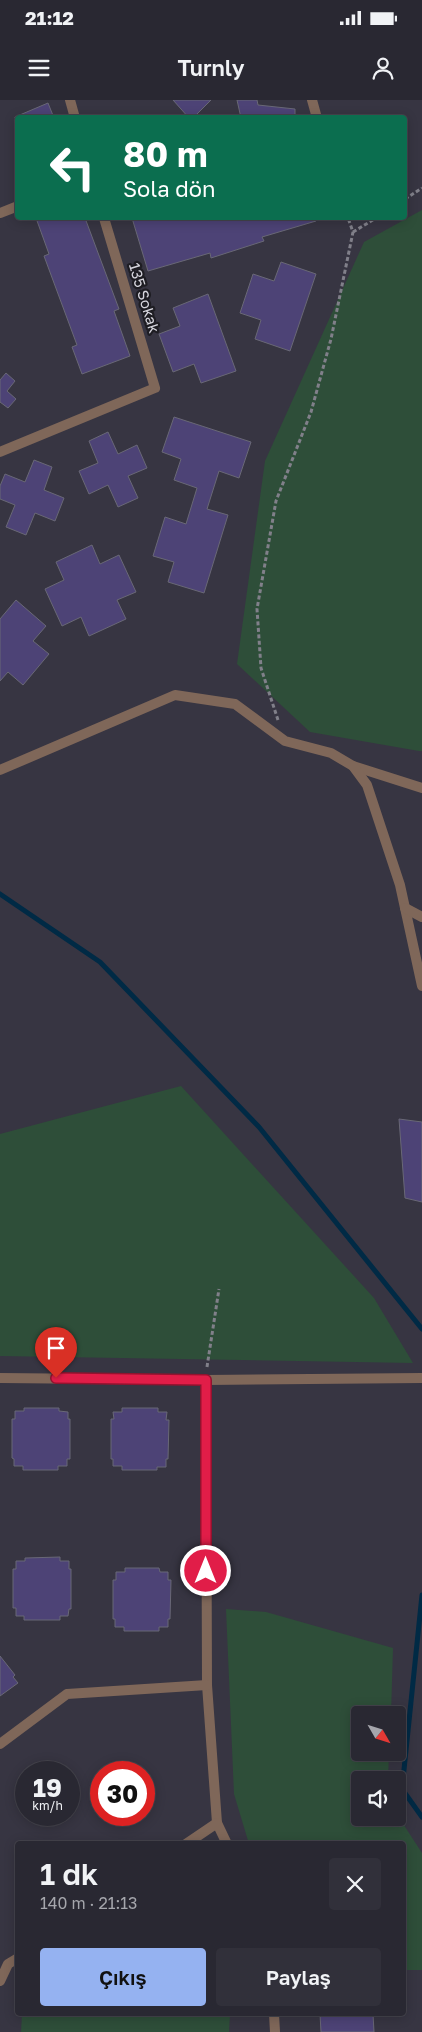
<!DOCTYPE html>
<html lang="tr">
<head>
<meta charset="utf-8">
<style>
  body { margin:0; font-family:"Golos Text",sans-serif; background:#31303a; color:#f1f3f6; height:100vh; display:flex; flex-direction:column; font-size:19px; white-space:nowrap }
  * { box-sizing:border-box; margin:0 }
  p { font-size:16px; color:#a5a6ac }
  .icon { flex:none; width:28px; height:28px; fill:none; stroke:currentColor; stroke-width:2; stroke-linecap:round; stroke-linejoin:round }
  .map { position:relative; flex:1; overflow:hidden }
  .details { position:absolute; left:15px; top:1741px; width:391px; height:175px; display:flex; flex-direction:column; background:#292832; border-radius:5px; box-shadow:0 2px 12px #0003,0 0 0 1px #45444d }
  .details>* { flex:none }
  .hud { position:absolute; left:15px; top:15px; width:392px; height:105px; border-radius:5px; box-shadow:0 2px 12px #0003,0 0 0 1px #45444d; background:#0b6e4f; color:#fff; overflow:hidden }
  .needle { width:32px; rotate:129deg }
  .tools { position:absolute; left:351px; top:1606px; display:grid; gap:10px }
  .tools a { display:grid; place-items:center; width:55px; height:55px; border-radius:5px; background:#292832; box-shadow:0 2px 12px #0003,0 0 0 1px #45444d; font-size:25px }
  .speed { position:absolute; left:15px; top:1661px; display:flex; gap:10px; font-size:25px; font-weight:700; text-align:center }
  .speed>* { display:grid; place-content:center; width:65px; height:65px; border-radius:50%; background:#292832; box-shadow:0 2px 12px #0003,0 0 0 1px #45444d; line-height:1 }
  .speed small { font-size:12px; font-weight:400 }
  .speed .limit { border:8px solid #d22; background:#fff; color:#111 }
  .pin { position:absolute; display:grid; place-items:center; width:42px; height:42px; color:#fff; margin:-51px -21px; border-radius:50% 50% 50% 0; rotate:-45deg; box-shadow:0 0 5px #0007 }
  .pin .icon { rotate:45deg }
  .me { position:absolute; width:55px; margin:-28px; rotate:0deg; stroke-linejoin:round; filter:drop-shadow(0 0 4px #0008) }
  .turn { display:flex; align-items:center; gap:18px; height:105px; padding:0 25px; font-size:22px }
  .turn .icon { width:65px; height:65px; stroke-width:2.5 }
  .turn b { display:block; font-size:35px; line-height:42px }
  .round { display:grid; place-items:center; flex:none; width:52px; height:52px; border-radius:5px; background:#31303a }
  .head { display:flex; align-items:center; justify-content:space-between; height:85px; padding:0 25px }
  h1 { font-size:30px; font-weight:600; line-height:38px }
  .cta { display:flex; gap:10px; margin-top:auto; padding:10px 25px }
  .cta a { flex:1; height:58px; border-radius:5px; background:#95b2f1; color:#111; font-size:20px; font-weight:600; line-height:58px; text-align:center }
  .cta a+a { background:#31303a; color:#f1f3f6 }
  .status { display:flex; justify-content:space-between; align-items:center; height:35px; padding:0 25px; background:#292832; direction:ltr }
  .status svg { height:14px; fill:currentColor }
  header { display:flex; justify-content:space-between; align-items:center; height:65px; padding:0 25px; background:#292832; font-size:22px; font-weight:600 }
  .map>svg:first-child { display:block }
  .green { fill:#2e4e39 }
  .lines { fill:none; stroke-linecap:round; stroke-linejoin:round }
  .stream { stroke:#002a45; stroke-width:5 }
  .building { fill:#4d4376; stroke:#696876 }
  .path { stroke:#81808a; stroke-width:3; stroke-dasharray:4 2.5; stroke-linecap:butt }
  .minor { stroke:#7f6759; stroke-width:10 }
  .route-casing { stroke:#92132f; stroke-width:12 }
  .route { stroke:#e11d48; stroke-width:9 }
  .labels { text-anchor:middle; stroke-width:4.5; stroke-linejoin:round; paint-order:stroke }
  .street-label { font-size:15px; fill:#d6d5dd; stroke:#1e1d23 }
</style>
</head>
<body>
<div class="status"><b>21:12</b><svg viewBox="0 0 49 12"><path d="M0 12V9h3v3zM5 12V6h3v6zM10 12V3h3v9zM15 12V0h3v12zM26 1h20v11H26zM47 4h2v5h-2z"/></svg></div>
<header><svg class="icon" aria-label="menu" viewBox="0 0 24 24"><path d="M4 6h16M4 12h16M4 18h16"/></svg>Turnly<svg class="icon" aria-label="person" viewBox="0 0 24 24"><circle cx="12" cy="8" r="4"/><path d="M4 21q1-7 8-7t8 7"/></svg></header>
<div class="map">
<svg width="422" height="1932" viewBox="0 0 422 1932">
  <rect width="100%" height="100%" fill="#373542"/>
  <!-- green -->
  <g class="green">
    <path d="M422,110V651H419L310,632L237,564L265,361L364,142Z"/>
    <path d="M181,986L374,1198L413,1263L0,1256V1034Z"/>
    <path d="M226,1509L266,1512L393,1548L391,1615H360V1652L389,1653L388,1680H360V1718H398V1716L422,1753V1870H404V1744H249L234,1694Z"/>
    <path d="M22,1914H230L229,1932H21Z"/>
  </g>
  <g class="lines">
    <!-- stream -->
    <g class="stream">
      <path d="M0,794L100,862L259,1027L422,1229"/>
      <path d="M422,1495L402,1689L422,1717"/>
    </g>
  </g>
  <!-- building -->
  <g class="building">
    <path d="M173,0H211L193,18H189Z"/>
    <path d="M237,0H257L258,5L295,9V18H241Z"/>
    <path d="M48,3L54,18H15V17Z"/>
    <path d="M36,118H85L119,209L114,211L130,256L82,274L72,247L77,245L44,156L49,154Z"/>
    <path d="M132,118H316V121L262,137L264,141L211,158L210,153L148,171Z"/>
    <path d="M281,162L316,174L290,251L255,239L261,220L240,213L253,174L274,181Z"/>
    <path d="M208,194L236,271L201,283L194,264L173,272L159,234L180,226L173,208Z"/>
    <path d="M6,273L15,281L7,291L16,299L8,308L0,302V280Z"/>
    <path d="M174,317L251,342L239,378L219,371L207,409L228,415L204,493L168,482L174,462L153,456L165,417L186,424L197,388L174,380L181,359L162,352Z"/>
    <path d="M108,332L118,354L137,345L147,368L128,376L138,398L118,407L108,385L89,394L79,371L98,363L89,341Z"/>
    <path d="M34,360L52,367L44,390L64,398L55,421L35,413L26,435L6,427L15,405L0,399V386L5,374L25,382Z"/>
    <path d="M92,445L100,464L119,455L136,492L117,500L126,519L89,536L81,517L62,526L45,489L64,480L56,462Z"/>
    <path d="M16,500L46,526L33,541L49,554L23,585L8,572L0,581V519Z"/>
    <path d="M399,1019L422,1022V1102L405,1098Z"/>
    <path d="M24,1308H59V1311L68,1312V1319H70V1359H67V1366H58V1370H23V1366H14V1359L12,1358V1319H15V1311H24Z"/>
    <path d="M122,1308H158V1312H167L166,1320H169L168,1359H166V1367H157V1370H122V1366H113V1359H111V1319H114L113,1312H122Z"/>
    <path d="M60,1457V1461H69V1469H71V1509H69L68,1516H60V1520H24V1516H16V1508H13V1469H16V1461H25V1458Z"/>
    <path d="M125,1468H159L160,1472H168V1480H171L170,1519H168V1527H159V1531H124V1527H115V1519H113V1480H116V1472H125Z"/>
    <path d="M0,1556L15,1575L13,1577L18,1583L0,1596Z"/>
    <path d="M320,1914H373L374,1932H321Z"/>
  </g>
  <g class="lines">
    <!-- path -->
    <g class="path">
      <path d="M405,99L422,88"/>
      <path d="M353,132L376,118"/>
      <path d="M278,620L261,568L257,509L276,401L311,312L331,239L353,132L348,118"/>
      <path d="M207,1267L219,1189"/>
    </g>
    <!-- minor -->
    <g class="minor">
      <path d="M70,0L75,18"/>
      <path d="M312,0L317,18"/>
      <path d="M0,113L18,106"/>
      <path d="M0,352L155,288L104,118"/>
      <path d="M353,666L422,688"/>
      <path d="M0,670L175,595L235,604L285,641L331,653L353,666L367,685L400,785L422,886"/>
      <path d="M405,808L422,817"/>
      <path d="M0,1278L206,1280L422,1278"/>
      <path d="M206,1280L207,1585L217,1723"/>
      <path d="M0,1644L67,1594L207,1585"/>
      <path d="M186,1744L217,1723L227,1744"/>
      <path d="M0,1881L8,1864L18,1858"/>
      <path d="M274,1914L275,1932"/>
    </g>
  </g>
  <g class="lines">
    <defs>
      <path id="route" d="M56,1278L206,1280V1471"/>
    </defs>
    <!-- route casing -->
    <use href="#route" class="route-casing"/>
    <!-- route -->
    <use href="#route" class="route"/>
  </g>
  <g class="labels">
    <!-- street labels -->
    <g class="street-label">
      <text transform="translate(144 198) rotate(73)" y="5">135 Sokak</text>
    </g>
  </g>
</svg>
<div class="tools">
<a><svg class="needle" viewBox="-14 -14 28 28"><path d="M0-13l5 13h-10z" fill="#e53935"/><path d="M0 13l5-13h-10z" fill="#a5a6ac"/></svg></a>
<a><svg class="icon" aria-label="sound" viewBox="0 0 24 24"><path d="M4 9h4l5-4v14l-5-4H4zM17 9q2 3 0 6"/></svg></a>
</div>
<div class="speed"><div>19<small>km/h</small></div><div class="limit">30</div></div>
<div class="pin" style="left:56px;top:1278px;background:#d93025"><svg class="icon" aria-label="arrive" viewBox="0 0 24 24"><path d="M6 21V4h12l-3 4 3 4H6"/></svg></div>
<svg class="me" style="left:206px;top:1471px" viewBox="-20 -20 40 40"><circle r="17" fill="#e11d48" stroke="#fff" stroke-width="3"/><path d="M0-11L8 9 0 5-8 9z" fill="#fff"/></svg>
<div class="hud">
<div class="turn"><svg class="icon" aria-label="left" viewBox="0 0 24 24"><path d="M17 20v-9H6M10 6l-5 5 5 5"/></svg><div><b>80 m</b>Sola dön</div></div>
</div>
<section class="details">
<div class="head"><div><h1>1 dk</h1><p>140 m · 21:13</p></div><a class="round"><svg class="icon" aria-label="close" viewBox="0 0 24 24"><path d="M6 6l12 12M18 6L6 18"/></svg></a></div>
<div class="cta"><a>Çıkış</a><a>Paylaş</a></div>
</section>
</div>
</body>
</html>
